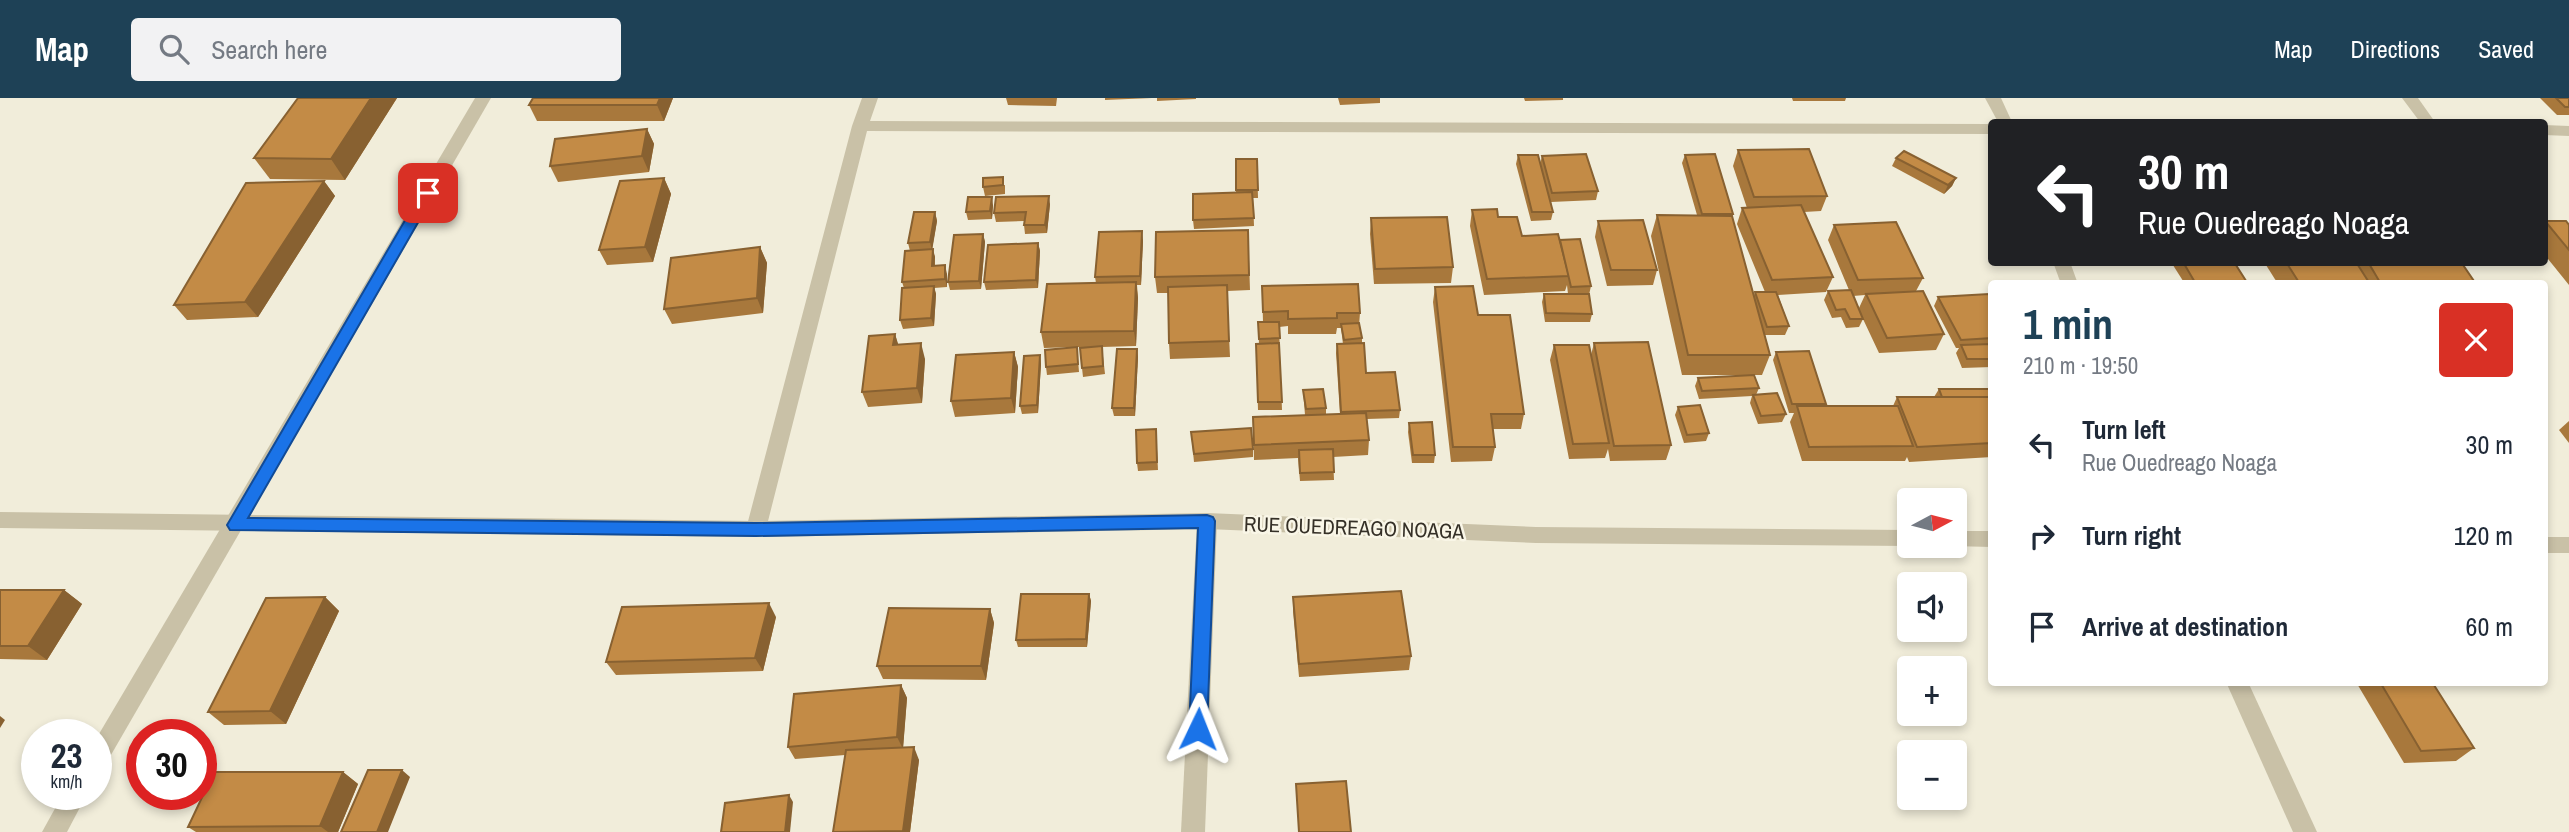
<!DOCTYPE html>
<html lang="en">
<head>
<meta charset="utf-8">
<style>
  body { margin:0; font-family:"Archivo Narrow",sans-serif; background:#f2f2f3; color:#1f2937; height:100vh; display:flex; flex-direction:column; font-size:26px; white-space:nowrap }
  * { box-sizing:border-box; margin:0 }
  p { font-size:23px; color:#747a83 }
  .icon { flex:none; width:38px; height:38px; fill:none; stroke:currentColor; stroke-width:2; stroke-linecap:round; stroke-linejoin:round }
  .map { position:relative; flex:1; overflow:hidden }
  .sheet { position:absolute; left:1988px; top:182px; width:560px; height:406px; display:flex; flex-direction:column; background:#fff; border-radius:7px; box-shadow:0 4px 10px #0003 }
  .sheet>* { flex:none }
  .top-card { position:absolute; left:1988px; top:21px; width:560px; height:147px; border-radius:7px; box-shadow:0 4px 10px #0003; background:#202124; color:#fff; overflow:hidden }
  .needle { width:46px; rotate:83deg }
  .fabs { position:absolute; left:1897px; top:390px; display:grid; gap:14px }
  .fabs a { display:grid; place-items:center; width:70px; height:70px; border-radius:7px; background:#fff; box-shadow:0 4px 10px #0003; font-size:35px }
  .speed { position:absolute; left:21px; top:621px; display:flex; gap:14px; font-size:35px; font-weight:700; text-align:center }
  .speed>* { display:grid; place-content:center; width:91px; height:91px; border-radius:50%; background:#fff; box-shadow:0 4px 10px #0003; line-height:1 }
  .speed small { font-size:18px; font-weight:400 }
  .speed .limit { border:10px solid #d22; background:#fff; color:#111 }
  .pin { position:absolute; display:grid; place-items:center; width:60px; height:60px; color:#fff; margin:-30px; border-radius:14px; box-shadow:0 4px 10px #0006 }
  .me { position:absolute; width:77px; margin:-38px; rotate:2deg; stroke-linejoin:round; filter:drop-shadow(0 0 5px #0008) }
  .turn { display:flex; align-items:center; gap:24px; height:147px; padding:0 35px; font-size:32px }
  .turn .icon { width:91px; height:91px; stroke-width:2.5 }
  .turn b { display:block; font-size:49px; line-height:60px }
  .round { display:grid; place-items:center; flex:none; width:74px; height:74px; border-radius:7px; background:#f2f2f3 }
  .headline { display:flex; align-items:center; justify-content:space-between; height:119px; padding:0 35px }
  h1 { font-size:42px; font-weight:700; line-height:52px; color:#1e4156 }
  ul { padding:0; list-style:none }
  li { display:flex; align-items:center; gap:21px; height:91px; padding:0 35px }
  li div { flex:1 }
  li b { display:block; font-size:26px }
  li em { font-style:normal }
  header { display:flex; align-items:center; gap:42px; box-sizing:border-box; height:98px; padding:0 35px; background:#1e4156; color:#fff }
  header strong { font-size:33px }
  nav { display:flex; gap:38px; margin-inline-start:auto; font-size:24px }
  .search { width:490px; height:63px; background:#f2f2f3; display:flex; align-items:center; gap:18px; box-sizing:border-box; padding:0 24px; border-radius:7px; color:#747a83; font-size:26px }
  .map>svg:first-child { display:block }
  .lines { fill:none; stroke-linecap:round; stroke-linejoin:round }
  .minor { fill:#c9c1a7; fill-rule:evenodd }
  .tertiary { fill:#c9c1a7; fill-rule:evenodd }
  .wall { fill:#a8783c; fill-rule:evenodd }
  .shaded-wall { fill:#886131 }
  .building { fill:#c38b46; stroke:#886131; stroke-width:2 }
  .route { fill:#1a73e8; stroke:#114b97; stroke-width:2 }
  .labels { text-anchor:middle; stroke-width:5; stroke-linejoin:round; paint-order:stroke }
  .street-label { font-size:21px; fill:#353027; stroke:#f9f6e7 }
</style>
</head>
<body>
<header>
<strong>Map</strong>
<div class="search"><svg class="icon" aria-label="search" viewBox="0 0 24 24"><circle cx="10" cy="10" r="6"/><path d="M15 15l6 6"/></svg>Search here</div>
<nav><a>Map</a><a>Directions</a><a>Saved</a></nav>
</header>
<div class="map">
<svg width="2569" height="734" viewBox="0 0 2569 734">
  <rect width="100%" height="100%" fill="#f1edda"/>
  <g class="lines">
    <!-- minor -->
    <g class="minor">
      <path d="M475,0H491L104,669L96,672V641Z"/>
      <path d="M862,0H878L870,23L1992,26V36L867,33L766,431L763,437L756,439L749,437L746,431L852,28Z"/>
      <path d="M1985,0H2001L2012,24H1998Z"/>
      <path d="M2402,0H2418L2435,24H2420Z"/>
      <path d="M2544,27L2569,28V38L2544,37Z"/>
      <path d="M2053,164H2070L2078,186H2061Z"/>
      <path d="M1207,415L1214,417L1217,423L1205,734H1181L1197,423L1200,417Z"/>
      <path d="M2226,584H2248L2317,734H2293Z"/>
      <path d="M63,696H87L67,734H42Z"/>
    </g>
    <!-- tertiary -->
    <g class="tertiary">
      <path d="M0,414L756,423L1207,415L1536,429L1909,432L1910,448L1536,445L1207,431L756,439L0,430Z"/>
      <path d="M1955,433H1992V449L1951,448H1955Z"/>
      <rect x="2544" y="439" width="25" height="16"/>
    </g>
  </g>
  <!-- wall -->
  <g class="wall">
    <path d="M298,0H397L345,82L270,81L254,60Z"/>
    <path d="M533,0H673L664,23H537L529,7Z"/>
    <path d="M1006,0H1057L1056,8L1008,7Z"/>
    <path d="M1105,0H1152L1105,2Z"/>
    <path d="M1157,0H1196V1L1157,3Z"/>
    <path d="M1338,0H1380V5L1340,7Z"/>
    <path d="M1524,0H1563V2L1525,3Z"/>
    <path d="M1792,0H1846L1845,3H1793Z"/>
    <path d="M2540,0H2569V17H2557Z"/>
    <path d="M647,31L654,46L649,74L558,84L550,68Z"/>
    <path d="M1738,52L1827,98L1821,113L1804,114L1833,179L1826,194L1778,197L1789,228L1785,237H1765L1770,257L1762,277H1682L1651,138L1657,117H1697L1682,65L1685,57L1733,116L1732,119L1754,197L1755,194H1765L1737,126L1742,110H1747L1733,68Z"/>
    <path d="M1518,57L1540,66L1542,58L1598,93L1596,102L1551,104L1553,114L1551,122L1531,123L1516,66Z"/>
    <path d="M1896,60L1956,80L1952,88L1944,96L1892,68Z"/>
    <path d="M1236,61H1257L1258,100H1253L1254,128L1194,131L1193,122L1236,94Z"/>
    <path d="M664,80L671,96L653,164L607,167L599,152Z"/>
    <path d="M324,83L335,98L258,219L187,222L174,207Z"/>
    <path d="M1005,87V96L985,98L983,89Z"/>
    <path d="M1050,106L1047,135L1025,136L1024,127V123L996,124L994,115Z"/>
    <path d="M993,107L992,121L968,122L966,114Z"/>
    <path d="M1472,112L1498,119L1522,138L1560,144L1591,188L1589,197L1592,216L1590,224H1545L1542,204L1544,196H1568L1567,187L1565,193L1484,197L1470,128Z"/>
    <path d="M935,114L937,123L932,151L935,159V168L947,176V189L934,190L936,196L934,228L903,231L900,222L904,190L902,184L910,153L908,145Z"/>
    <path d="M1371,120L1453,169L1451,185L1374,186L1370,136Z"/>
    <path d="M1598,123L1657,172L1653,187L1607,188L1595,139Z"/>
    <path d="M2545,123L2569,127V187L2544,156Z"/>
    <path d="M1834,127L1923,180L1916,193L1944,236L1936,252L1879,255L1863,221L1859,229L1846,230L1841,219L1832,220L1824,202L1828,193L1849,192L1828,142ZM1865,197L1859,210L1853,198Z"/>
    <path d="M1248,132L1250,192L1227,193L1230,259L1170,261L1169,245L1168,195H1157L1155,179Z"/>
    <path d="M983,136L985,144L981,191L950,192L948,184Z"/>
    <path d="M1143,142L1141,187H1137L1138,200L1136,248L1102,249L1105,276L1083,279L1082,270L1098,249H1077L1079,274L1047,277L1046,269L1075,249L1044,250L1041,234L1096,185L1095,179Z"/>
    <path d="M1038,145L1040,153L1038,190L986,192L984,184Z"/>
    <path d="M760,149L767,165L763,215L672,226L664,211Z"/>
    <path d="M2171,164H2234L2248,186H2185Z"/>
    <path d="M2268,164H2461L2476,186H2278L2266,167Z"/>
    <path d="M1262,188L1360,215L1359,228L1362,240V246L1366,275L1400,312L1399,320L1367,321L1369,342L1368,357L1333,359L1334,382L1300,383L1298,360L1254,362L1253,319L1305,317L1303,292L1326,310V317L1340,316L1336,255L1337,246H1343L1341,230H1337L1336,236H1288V228L1279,229L1282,312H1258L1256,246H1259L1258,224H1263Z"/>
    <path d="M1435,189L1478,217L1524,316L1521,331H1493L1495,349L1492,363L1451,364L1433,204Z"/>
    <path d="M1938,199L1992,201V269L1962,270L1956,255L1959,250H1956L1934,208Z"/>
    <path d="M895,236L898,247L925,261L922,305L868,309L862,294Z"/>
    <path d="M1594,245L1671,347L1666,362L1610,363L1608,351L1605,360L1569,361L1550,262L1554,247L1591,257Z"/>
    <path d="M1137,251L1138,259L1135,318H1114L1112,310Z"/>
    <path d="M1014,254L1018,269L1015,315L955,319L951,303Z"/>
    <path d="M1776,254L1826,306L1824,308H1893L1897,299H1934L1939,291L1992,297V359L1909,364L1907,359L1905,363H1802L1790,324L1794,315H1789L1773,262Z"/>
    <path d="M1040,257L1041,266L1038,315L1022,316L1020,308Z"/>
    <path d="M1698,280L1759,290L1756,297L1786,316L1782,324L1758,326L1750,305L1752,298L1699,301L1695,288Z"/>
    <path d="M1678,309L1709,335L1706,343L1684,345L1675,317Z"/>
    <path d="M2569,323V345L2559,332Z"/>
    <path d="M1409,325L1435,357L1434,365H1412L1408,334Z"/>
    <path d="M1156,331L1158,372L1138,373L1137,365Z"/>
    <path d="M1191,334L1253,351V359L1194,364Z"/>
    <path d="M0,492H64L82,506L47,562L0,561Z"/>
    <path d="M1089,496L1091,503L1087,549H1018L1016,542Z"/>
    <path d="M325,499L339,513L286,626L224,627L208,614Z"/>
    <path d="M1293,499L1411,558L1409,572L1299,579L1293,513Z"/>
    <path d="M990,511L994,525L986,582L883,581L877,568Z"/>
    <path d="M776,519L763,573L616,577L606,564Z"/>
    <path d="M2356,584H2432L2474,650L2456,663L2404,665Z"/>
    <path d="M901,587L907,600L903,649L919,662L910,734H833L845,657L795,661L788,649Z"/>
    <path d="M343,674L358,686L338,734H196L188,729Z"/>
  </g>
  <!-- shaded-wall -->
  <g class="shaded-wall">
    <path d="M371,0H397L345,82L331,61Z"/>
    <path d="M660,0H673L664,23L657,7Z"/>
    <path d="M647,31L654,46L649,74L642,58Z"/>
    <path d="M664,80L671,96L653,164L645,149Z"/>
    <path d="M1956,80L1952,88L1944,96L1948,87Z"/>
    <path d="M324,83L335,98L258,219L245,204Z"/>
    <path d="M1049,98L1050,106L1047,135L1045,127Z"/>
    <path d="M992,99L993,107L992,121L990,113Z"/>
    <path d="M935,114L937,123L932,153L930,144Z"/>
    <path d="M1142,133L1143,142L1141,187L1140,178Z"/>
    <path d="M983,136L985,144L981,191L979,183Z"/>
    <path d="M1038,145L1040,153L1038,190L1036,182Z"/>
    <path d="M760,149L767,165L763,215L757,200Z"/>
    <path d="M933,151L935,159L934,177L932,168Z"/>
    <path d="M945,167L947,176V189L945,181Z"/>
    <path d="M1136,184L1138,200L1136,248L1134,233Z"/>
    <path d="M934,188L936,196L934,228L931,220Z"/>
    <path d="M895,236L900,252L893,247Z"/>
    <path d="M921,245L925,261L922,305L917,290Z"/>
    <path d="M1137,251L1138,259L1135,318L1134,310Z"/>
    <path d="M1014,254L1018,269L1015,315L1011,300Z"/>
    <path d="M1040,257L1041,266L1038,315L1037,307Z"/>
    <path d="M64,492L82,506L47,562L28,548Z"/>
    <path d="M1089,496L1091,503L1087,549L1086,541Z"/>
    <path d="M325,499L339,513L286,626L270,613Z"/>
    <path d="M769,505L776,519L763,573L755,560Z"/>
    <path d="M990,511L994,525L986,582L981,568Z"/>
    <path d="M901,587L907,600L903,651L897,639Z"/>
    <path d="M0,618L5,622L0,630Z"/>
    <path d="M914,649L919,662L910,734H903Z"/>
    <path d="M402,672L410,679L388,734H377Z"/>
    <path d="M343,674L358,686L338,734H328L320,728Z"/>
    <path d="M789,697L793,704L790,734H785Z"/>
  </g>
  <!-- building -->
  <g class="building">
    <path d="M298,0H371L331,61L254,60Z"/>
    <path d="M533,0H660L657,7H529Z"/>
    <path d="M2556,0H2569V9H2565Z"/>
    <path d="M647,31L642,58L550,68L555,41Z"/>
    <path d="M1809,51L1827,98L1754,99L1738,52Z"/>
    <path d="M1904,53L1956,80L1948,87L1896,60Z"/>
    <path d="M1586,56L1598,93L1552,95L1542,58Z"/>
    <path d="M1715,56L1733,116H1702L1685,57Z"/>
    <path d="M1518,57H1538L1553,114H1532Z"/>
    <path d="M1236,61H1257L1258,92H1236Z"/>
    <path d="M1003,79V87L983,89V80Z"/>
    <path d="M664,80L645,149L599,152L620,83Z"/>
    <path d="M324,83L245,204L174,207L246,85Z"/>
    <path d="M1252,94L1254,120L1193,122V96Z"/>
    <path d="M1049,98L1045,127H1024L1026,114L994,115L996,99Z"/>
    <path d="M968,99H992L990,113L966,114Z"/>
    <path d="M1801,107L1833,179L1772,182L1742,110Z"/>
    <path d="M1497,111L1498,119H1517L1522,138L1558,136L1569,178L1487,181L1472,112Z"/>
    <path d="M914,114H935L930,144L908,145Z"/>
    <path d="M1657,117L1732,118L1770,257H1688Z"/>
    <path d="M1447,119L1453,169L1375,171L1371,120Z"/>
    <path d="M1643,122L1657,172H1611L1598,123Z"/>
    <path d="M2545,123H2566L2569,127V152Z"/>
    <path d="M1896,124L1923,180L1858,182L1834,127Z"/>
    <path d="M1248,132L1249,177L1155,179L1156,134Z"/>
    <path d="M1142,133L1140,178L1095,179L1099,134Z"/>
    <path d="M983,136L979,183L948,184L954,137Z"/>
    <path d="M1580,141L1591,188L1571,189L1560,142Z"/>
    <path d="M1038,145L1036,182L984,184L988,147Z"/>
    <path d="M760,149L757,200L664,211L671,160Z"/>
    <path d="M933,151L932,168L945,167V181L902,184L905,153Z"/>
    <path d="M2183,164H2234L2248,186H2196Z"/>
    <path d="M2286,164H2356L2370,186H2300Z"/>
    <path d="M2368,164H2461L2476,186H2381Z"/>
    <path d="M1136,184L1134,233L1041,234L1047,186Z"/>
    <path d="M1358,186L1360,215H1337V220L1288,221V213L1263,214L1262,188Z"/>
    <path d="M1227,187L1229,243L1169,245L1168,189Z"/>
    <path d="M934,188L931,220L900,222L902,190Z"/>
    <path d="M1473,188L1478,217H1510L1524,316H1491L1495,349H1453L1435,189Z"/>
    <path d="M1851,192L1863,221H1850L1845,211L1836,212L1828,193Z"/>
    <path d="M1923,193L1944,236L1887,240L1866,196Z"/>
    <path d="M1755,194H1776L1789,228L1767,229Z"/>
    <path d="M1544,196H1589L1592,216L1546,215Z"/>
    <path d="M1989,196L1992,201V240L1961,242L1938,199Z"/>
    <path d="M1258,224H1279L1280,240L1259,241Z"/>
    <path d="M1359,225L1362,240L1344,242L1341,226Z"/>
    <path d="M895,236L893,247L921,245L917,290L862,294L869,238Z"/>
    <path d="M1648,244L1671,347L1614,348L1594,245Z"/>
    <path d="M1279,245L1282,304H1258L1256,246Z"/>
    <path d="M1364,245L1366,275L1395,274L1400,312L1341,314L1337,246Z"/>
    <path d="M1992,246V261H1967L1961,247Z"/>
    <path d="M1554,247H1589L1609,345L1573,346Z"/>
    <path d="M1102,248L1103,268L1082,270L1080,250Z"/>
    <path d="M1077,249L1078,266L1046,269L1045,252Z"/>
    <path d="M1117,251H1137L1134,310H1112Z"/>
    <path d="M1809,253L1826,306H1792L1776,254Z"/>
    <path d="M1014,254L1011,300L951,303L956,257Z"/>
    <path d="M1040,257L1037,307L1020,308L1024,258Z"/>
    <path d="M1754,277L1759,290L1702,293L1698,280Z"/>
    <path d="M1323,291L1326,310L1306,311L1303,292Z"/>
    <path d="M1939,291H1989L1992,299H1942Z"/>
    <path d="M1777,295L1786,316L1761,318L1753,297Z"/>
    <path d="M1897,299H1992V345L1917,349Z"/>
    <path d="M1700,307L1709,335L1687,337L1678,309Z"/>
    <path d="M1797,308H1898L1913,348L1809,349Z"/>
    <path d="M1366,315L1369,342L1254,347L1253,319Z"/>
    <path d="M1432,324L1435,357H1413L1409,325Z"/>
    <path d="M1251,330L1253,351L1194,356L1191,334Z"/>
    <path d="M1156,331L1157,364L1137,365L1136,332Z"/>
    <path d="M1333,351L1334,374L1300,375L1299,352Z"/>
    <path d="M0,492H64L28,548H0Z"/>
    <path d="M1401,493L1411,558L1299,566L1293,499Z"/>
    <path d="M1021,496H1089L1086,541L1016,542Z"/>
    <path d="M325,499L270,613L208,614L266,500Z"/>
    <path d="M769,505L755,560L606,564L622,509Z"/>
    <path d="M889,510L990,511L981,568H877Z"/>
    <path d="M2380,584H2432L2474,650L2421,653Z"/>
    <path d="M901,587L897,639L788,649L794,596Z"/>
    <path d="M914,649L903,733L833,734L846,652Z"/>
    <path d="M368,672H402L377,734H341Z"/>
    <path d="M214,674H343L320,728L188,729Z"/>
    <path d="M1346,683L1351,734H1299L1296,686Z"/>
    <path d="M789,697L785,734H721L725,705Z"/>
  </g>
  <!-- route -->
  <path class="route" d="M428,90L435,95L248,420L756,425L1207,417L1213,419L1215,423L1207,631L1204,636L1198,639L1191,636L1189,631L1198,430L756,438L230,432L227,427L230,422L421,95Z"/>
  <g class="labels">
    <!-- street labels -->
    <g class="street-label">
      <text transform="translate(1354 430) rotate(2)" y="7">RUE OUEDREAGO NOAGA</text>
    </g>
  </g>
</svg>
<div class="fabs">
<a><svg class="needle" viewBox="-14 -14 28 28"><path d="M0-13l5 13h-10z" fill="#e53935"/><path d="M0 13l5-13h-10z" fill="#747a83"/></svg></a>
<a><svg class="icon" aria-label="sound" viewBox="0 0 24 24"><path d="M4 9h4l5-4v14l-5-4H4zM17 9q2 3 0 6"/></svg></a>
<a>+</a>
<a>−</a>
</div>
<div class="speed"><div>23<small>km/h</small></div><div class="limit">30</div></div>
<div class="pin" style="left:428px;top:95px;background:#d93025"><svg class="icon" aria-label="arrive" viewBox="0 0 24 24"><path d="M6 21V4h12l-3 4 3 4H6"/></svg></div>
<svg class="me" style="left:1198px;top:631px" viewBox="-20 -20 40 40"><path d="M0-17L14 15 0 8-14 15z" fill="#1a73e8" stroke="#fff" stroke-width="4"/></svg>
<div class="top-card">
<div class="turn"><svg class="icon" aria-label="left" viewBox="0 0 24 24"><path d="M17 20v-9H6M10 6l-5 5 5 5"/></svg><div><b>30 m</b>Rue Ouedreago Noaga</div></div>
</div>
<section class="sheet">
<div class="headline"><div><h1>1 min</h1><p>210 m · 19:50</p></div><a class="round" style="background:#d93025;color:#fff"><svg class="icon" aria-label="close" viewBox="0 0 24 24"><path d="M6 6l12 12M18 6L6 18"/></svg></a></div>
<ul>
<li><svg class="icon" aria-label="left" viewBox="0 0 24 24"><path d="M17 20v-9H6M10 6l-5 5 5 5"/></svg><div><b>Turn left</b><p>Rue Ouedreago Noaga</p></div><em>30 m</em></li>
<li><svg class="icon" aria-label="right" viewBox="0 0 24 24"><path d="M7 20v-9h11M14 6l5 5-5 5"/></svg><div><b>Turn right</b></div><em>120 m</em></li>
<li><svg class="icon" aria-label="arrive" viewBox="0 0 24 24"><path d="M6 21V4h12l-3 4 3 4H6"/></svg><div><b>Arrive at destination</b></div><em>60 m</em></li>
</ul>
</section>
</div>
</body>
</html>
